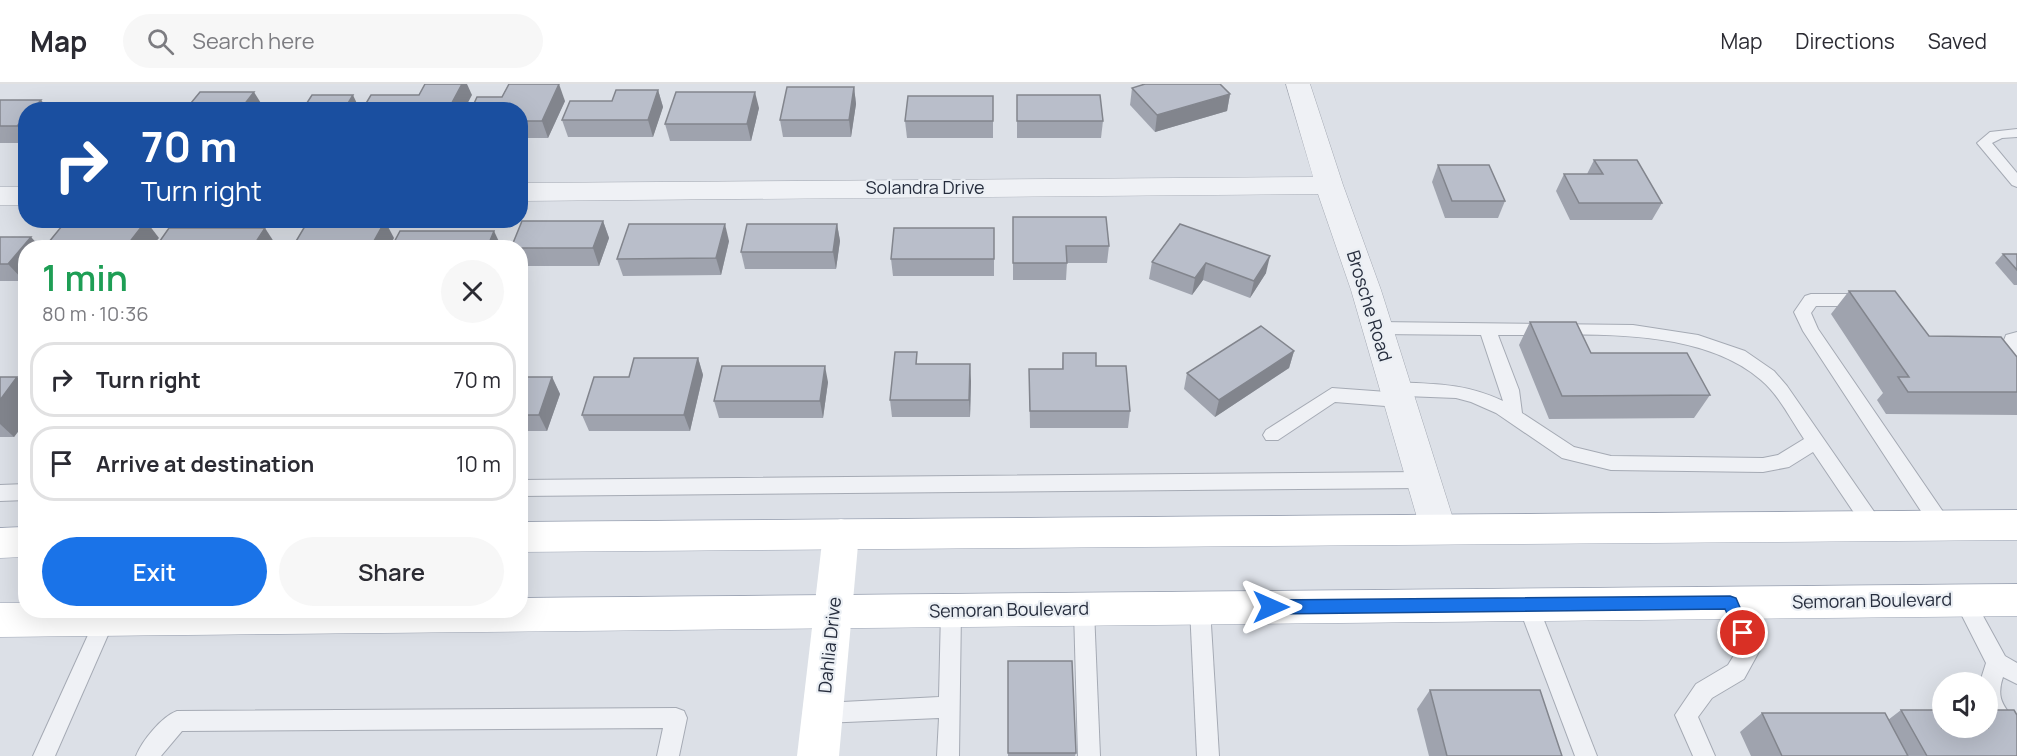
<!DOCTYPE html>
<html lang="en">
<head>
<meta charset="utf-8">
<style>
  body { margin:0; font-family:Manrope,sans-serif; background:#f7f7f7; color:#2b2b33; height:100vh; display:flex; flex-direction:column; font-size:22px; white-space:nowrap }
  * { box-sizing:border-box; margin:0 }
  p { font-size:20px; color:#7c7c81 }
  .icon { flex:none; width:33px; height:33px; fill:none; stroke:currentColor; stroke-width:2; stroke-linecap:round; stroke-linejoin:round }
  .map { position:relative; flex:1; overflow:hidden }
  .panel { position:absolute; left:18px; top:156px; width:510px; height:378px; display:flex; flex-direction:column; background:#fff; border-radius:24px; box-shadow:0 6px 24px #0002 }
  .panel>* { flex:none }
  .hud { position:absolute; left:18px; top:18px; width:510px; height:126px; border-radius:24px; box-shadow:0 6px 24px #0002; background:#1a4fa0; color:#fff; overflow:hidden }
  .fabs { position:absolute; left:1932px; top:588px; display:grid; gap:12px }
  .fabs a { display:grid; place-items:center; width:66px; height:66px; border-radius:50%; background:#fff; box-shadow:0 6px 24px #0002; font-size:30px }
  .pin { position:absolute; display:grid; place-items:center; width:51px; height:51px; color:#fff; margin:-26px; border:3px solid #fff; border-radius:50%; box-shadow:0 2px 6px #0007 }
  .me { position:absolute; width:66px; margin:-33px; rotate:90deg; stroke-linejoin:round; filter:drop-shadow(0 0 4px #0008) }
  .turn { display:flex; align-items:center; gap:21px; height:126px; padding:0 24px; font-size:27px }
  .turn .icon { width:78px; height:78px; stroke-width:2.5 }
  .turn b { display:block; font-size:42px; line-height:51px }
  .round { display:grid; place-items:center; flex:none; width:63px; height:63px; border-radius:32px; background:#f7f7f7 }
  .headline { display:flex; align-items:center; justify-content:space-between; height:102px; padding:0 24px }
  h1 { font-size:36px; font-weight:600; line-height:45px; color:#1e9e55 }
  .button { display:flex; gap:12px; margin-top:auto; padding:12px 24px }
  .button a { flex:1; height:69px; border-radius:36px; background:#1a73e8; color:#fff; font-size:24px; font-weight:600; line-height:69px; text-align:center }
  .button a+a { background:#f7f7f7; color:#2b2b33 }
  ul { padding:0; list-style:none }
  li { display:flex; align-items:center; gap:18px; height:75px; margin:0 12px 9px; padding:0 12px; border:3px solid #e1e1e2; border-radius:24px }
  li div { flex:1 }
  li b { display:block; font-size:22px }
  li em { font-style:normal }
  header { display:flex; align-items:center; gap:36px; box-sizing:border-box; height:84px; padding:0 30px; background:#fff; border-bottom:2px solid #e1e1e2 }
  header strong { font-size:28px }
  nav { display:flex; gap:33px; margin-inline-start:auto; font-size:21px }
  .search { width:420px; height:54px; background:#f7f7f7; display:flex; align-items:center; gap:15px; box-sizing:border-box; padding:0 21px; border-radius:33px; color:#7c7c81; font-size:22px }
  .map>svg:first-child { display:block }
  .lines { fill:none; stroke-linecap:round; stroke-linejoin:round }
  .lane-casing { stroke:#a5aab4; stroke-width:2 }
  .street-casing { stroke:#a5aab4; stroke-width:1 }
  .primary-casing { stroke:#9ba3b3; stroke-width:1 }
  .lane { fill:#eff1f5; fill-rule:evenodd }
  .street { fill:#eff1f5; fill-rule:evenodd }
  .secondary { fill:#fff; fill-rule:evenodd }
  .primary { fill:#fff; fill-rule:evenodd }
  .wall { fill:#9fa3ae }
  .shaded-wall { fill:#82858d }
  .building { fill:#b9beca; stroke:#82858d; stroke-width:1.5 }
  .route { fill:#1a73e8; stroke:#114b97; stroke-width:1.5 }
  .labels { text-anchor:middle; stroke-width:4.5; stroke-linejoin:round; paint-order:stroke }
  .street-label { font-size:18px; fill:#262d3d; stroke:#ebeff4 }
</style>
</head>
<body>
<header>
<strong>Map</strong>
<div class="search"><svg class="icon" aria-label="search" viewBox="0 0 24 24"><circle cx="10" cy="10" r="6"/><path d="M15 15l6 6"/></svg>Search here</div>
<nav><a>Map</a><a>Directions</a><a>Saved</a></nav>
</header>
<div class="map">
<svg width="2017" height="672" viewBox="0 0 2017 672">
  <rect width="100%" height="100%" fill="#dce0e7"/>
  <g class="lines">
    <defs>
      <g id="lane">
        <path d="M2017,45V53L2002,54L1992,59L2017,89V103L2012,101L1977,59L1990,48Z"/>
        <path d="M1811,210H1865L1873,216L1865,222H1816L1811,229L1818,245L1948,435L1951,441L1948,447L1941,449L1934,447L1803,247L1794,228L1805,212Z"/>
        <path d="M1377,238L1633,241L1698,251L1745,267L1774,287L1787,302L1884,442L1881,448L1874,450L1867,448L1813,368L1789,383L1763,388L1611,386L1562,374L1496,329L1471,318L1456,314L1405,312L1407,316L1404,321L1398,323L1335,318L1278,356H1266L1263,351L1266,346L1332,304L1387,308L1385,305L1388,300L1394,298C1435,300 1465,299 1503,317L1481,251L1377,250L1369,244ZM1498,251C1579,252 1696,240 1761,296C1779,311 1791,336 1804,355L1778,371L1763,374L1611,372L1574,363L1522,329L1519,306Z"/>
        <path d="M2017,248V285L2011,283L2001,264L2006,251Z"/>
        <path d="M1422,388L1429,391L1431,396L1429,401L1422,404L520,412V396Z"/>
        <path d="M26,400V416L0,417V401Z"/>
        <path d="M1964,507L1971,510L2005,572L2017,579V600L2003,593C1993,623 2013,624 2017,647C2017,655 2017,664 2017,672H2008L1988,637V598H1980L1986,579L1954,516L1957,510Z"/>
        <path d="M1730,510L1737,513L1761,564L1744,595L1712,614L1698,633L1715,672H1693L1675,631L1696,600L1728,581L1739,563L1720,519L1723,513Z"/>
        <path d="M1528,512L1535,515L1538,521L1597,672H1575L1518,521L1521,515Z"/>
        <path d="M1200,515L1207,518L1210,524L1219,672H1197L1190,524L1193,518Z"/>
        <path d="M1084,517L1091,520L1094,526L1100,672H1078L1074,526L1077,520Z"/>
        <path d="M951,518L958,521L961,527L959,672H937L939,634L823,639L815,636L812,629L815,622L823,619L939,613L941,527L944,521Z"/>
        <path d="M107,526L112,529L115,535L55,672H33L98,529Z"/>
        <path d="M676,624L684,627L687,634L679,672H657L663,644L182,647L161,672H136C142,657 161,633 177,627Z"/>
      </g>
      <g id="street">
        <path d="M1286,0H1310L1343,101L1381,206L1456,444L1451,454L1438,459L1425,454L1420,444L1351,206L1318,110L520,117V99L1313,93Z"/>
        <rect x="0" y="103" width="26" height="18"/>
      </g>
      <g id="primary">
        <path d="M2017,426V456L520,468V438Z"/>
        <path d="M26,443V473L0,474V444Z"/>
        <path d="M2017,500V532L0,553V519H26V526H520V514Z"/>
      </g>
    </defs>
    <!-- lane casing -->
    <use href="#lane" class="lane-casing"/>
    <!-- street casing -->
    <use href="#street" class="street-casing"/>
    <!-- primary casing -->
    <use href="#primary" class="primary-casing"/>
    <!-- lane -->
    <use href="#lane" class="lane"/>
    <!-- street -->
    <use href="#street" class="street"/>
    <!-- secondary -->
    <path class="secondary" d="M841,435L854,439L859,450L839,672H797L823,450L828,439Z"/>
    <!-- primary -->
    <use href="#primary" class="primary"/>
  </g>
  <!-- wall -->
  <g class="wall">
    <path d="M854,3L856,20L851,53H783L780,36Z"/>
    <path d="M1132,4L1230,10L1227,27L1155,48L1130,21Z"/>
    <path d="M658,6L663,23L653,53H568L562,36L612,17Z"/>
    <path d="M1017,11L1103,37L1101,54H1017Z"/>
    <path d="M993,12V54H907L905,37Z"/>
    <path d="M0,16L26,26V59H0Z"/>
    <path d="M565,17L548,54H520V26Z"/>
    <path d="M759,24L751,57H670L665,40Z"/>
    <path d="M1594,76L1662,119L1652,136H1570L1556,107L1564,90H1587Z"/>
    <path d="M1438,81L1505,117L1498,134H1445L1432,98Z"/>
    <path d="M1013,133L1109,162L1107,179H1067L1066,196H1013Z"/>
    <path d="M603,137L609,154L599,182H520V164Z"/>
    <path d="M837,140L840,157L836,185H745L741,168Z"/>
    <path d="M1180,140L1266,189L1250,214L1203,196L1192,211L1149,195L1152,178Z"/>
    <path d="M994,144V192H893L891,175Z"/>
    <path d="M0,153L26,164V194L24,197H0Z"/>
    <path d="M729,157L721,191L623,192L617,175Z"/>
    <path d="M2003,170H2017V201H2014L1995,179Z"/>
    <path d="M1849,207L1929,252L2017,273V331L1886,330L1877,316L1883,309L1831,230Z"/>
    <path d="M1530,238L1591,269L1710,311L1694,334L1549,335L1519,261Z"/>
    <path d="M1294,267L1289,284L1215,333L1184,305L1187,289Z"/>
    <path d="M1063,269L1130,327L1128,344H1030L1029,285H1062Z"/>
    <path d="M698,274L703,291L690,347H589L582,331L629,293Z"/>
    <path d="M919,280L971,297L970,333H892L890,316Z"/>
    <path d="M0,293H17L26,301V337L14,353H0Z"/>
    <path d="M520,293H552L560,310L547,347H520Z"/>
    <path d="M828,298L823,334H719L714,317Z"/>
    <path d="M1008,577L1076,669L1075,672H1008Z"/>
    <path d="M1430,606L1562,672H1429L1417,625Z"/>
    <path d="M1901,626L2017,672H1751L1740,648L1762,629L1888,636Z"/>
  </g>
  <!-- shaded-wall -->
  <g class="shaded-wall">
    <path d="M462,0H467L472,11L464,26H448Z"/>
    <path d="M559,0L565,17L548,54L542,37Z"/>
    <path d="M854,3L856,20L851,53L849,36Z"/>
    <path d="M658,6L663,23L653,53L648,36Z"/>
    <path d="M254,8L264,24L263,26H240Z"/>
    <path d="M755,8L759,24L751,57L747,40Z"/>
    <path d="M1230,10L1227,27L1155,48L1157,31Z"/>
    <path d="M353,11L360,26H344Z"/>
    <path d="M41,16L49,26H32Z"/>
    <path d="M26,33V53L17,42Z"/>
    <path d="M146,137L159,154L151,164H125Z"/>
    <path d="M385,137L394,154L389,164H370Z"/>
    <path d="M603,137L609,154L599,182L593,164Z"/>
    <path d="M725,140L729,157L721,191L716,174Z"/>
    <path d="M837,140L840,157L836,185L833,168Z"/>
    <path d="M265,144L276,161L275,164H252Z"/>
    <path d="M494,147L502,164H487Z"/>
    <path d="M31,153L41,164H26V194L24,197L8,180Z"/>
    <path d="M1270,172L1266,189L1250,214L1254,197Z"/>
    <path d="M1206,179L1203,196L1192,211L1195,194Z"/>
    <path d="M1294,267L1289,284L1215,333L1219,316Z"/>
    <path d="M698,274L703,291L690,347L684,331Z"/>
    <path d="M970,280L971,297L970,333L969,316Z"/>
    <path d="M825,282L828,298L823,334L820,317Z"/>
    <path d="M17,293L26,301V337L14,353L0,340V316Z"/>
    <path d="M552,293L560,310L547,347L539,331Z"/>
  </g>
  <!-- building -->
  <g class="building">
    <path d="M425,0H462L448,26H362L371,11H419Z"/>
    <path d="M509,0H559L542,37H520V26H471L477,13H502Z"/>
    <path d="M1145,0H1220L1230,10L1157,31L1132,4Z"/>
    <path d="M787,3H854L849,36H780Z"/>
    <path d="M616,6H658L648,36H562L570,17H612Z"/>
    <path d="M200,8H254L240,26H167L173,19H191Z"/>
    <path d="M676,8H755L747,40H665Z"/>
    <path d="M312,11H353L344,26H259L261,23L305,22Z"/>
    <path d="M1017,11H1100L1103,37H1017Z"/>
    <path d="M908,12H993V37H905Z"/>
    <path d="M0,16H41L32,26H26V33L17,42H0Z"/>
    <path d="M68,24H137L136,26H67Z"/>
    <path d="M1594,76H1637L1662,119H1579L1564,90H1603Z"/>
    <path d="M1438,81H1489L1505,117H1452Z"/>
    <path d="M1013,133H1106L1109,162H1066L1067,179H1013Z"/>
    <path d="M66,137H146L125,164H44Z"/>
    <path d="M308,137H385L370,164H292Z"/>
    <path d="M522,137H603L593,164H511Z"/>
    <path d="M629,140H725L716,174L617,175Z"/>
    <path d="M747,140H837L833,168H741Z"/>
    <path d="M1180,140L1270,172L1254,197L1206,179L1195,194L1152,178Z"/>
    <path d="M169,144H265L252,164H155Z"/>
    <path d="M894,144H994V175H891Z"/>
    <path d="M400,147H494L487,164H391Z"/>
    <path d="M0,153H31L8,180H0Z"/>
    <path d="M2003,170H2017V186Z"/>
    <path d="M1849,207H1895L1929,252L2001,253L2017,273V308H1908L1898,293H1909Z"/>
    <path d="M1530,238H1576L1591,269H1687L1710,311L1562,312Z"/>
    <path d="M1261,242L1294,267L1219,316L1187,289Z"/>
    <path d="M895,268H917L916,280H970L969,316H890Z"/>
    <path d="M1063,269H1096V282H1126L1130,327H1030L1029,285H1063Z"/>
    <path d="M634,274H698L684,331H582L594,293H629Z"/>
    <path d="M722,282H825L820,317H714Z"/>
    <path d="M0,293H17L0,316Z"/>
    <path d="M520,293H552L539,331H520Z"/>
    <path d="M1008,577H1072L1076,669H1008Z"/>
    <path d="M1430,606H1540L1562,672H1447Z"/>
    <path d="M1901,626H1942V644H1988V626H2014L2017,631V672H1927Z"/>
    <path d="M1762,629H1885L1908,672H1782Z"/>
  </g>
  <!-- route -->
  <path class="route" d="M1730,512L1736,514L1751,549L1749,554L1743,556L1738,554L1725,525L1271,530L1265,528L1263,523L1265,518L1271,516Z"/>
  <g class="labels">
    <!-- street labels -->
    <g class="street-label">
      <text x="925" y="110">Solandra Drive</text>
      <text transform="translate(1369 222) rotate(73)" y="6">Brosche Road</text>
      <text transform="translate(1872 517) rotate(-1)" y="6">Semoran Boulevard</text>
      <text transform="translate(1009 526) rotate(-1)" y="6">Semoran Boulevard</text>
      <text transform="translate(830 561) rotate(-84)" y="6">Dahlia Drive</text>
    </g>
  </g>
</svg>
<div class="fabs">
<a><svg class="icon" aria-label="sound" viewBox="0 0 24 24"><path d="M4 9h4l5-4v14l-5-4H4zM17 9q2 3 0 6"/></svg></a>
</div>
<div class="pin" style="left:1743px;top:549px;background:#d93025"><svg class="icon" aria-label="arrive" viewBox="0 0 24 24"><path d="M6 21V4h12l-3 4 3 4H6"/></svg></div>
<svg class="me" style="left:1271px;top:523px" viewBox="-20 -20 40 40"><path d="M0-17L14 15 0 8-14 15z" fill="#1a73e8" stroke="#fff" stroke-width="4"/></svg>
<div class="hud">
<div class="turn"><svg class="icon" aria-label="right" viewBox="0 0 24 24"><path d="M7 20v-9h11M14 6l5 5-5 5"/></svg><div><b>70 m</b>Turn right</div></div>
</div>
<section class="panel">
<div class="headline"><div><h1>1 min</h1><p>80 m · 10:36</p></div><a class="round"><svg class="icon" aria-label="close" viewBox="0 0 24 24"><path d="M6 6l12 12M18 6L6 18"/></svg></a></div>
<ul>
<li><svg class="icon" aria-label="right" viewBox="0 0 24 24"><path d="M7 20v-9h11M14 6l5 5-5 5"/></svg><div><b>Turn right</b></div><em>70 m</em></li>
<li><svg class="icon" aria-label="arrive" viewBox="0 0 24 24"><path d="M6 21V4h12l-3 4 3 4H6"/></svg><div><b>Arrive at destination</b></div><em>10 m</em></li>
</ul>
<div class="button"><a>Exit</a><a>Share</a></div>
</section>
</div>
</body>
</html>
